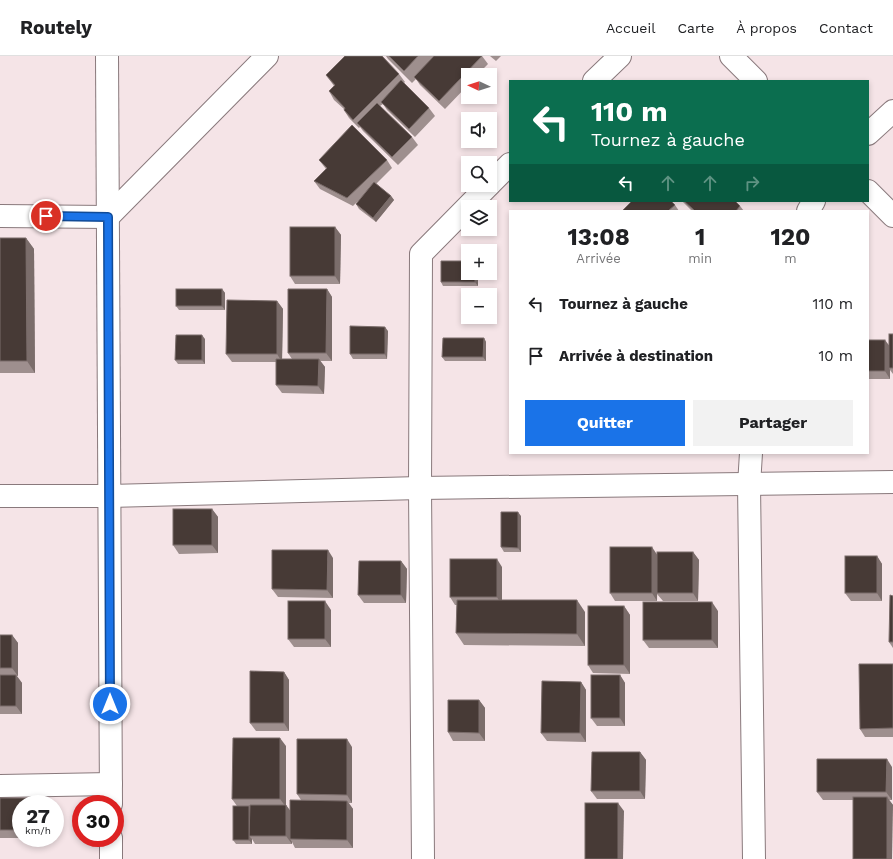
<!DOCTYPE html>
<html lang="fr">
<head>
<meta charset="utf-8">
<style>
  body { margin:0; font-family:"Work Sans",sans-serif; background:#f2f2f2; color:#202124; height:100vh; display:flex; flex-direction:column; font-size:15px; white-space:nowrap }
  * { box-sizing:border-box; margin:0 }
  p { font-size:13px; color:#757577 }
  .icon { flex:none; width:22px; height:22px; fill:none; stroke:currentColor; stroke-width:2; stroke-linecap:round; stroke-linejoin:round }
  .map { position:relative; flex:1; overflow:hidden }
  .side { position:absolute; left:509px; top:154px; width:360px; height:244px; display:flex; flex-direction:column; background:#fff; border-radius:0px; box-shadow:0 2px 6px #0003 }
  .side>* { flex:none }
  .guide { position:absolute; left:509px; top:24px; width:360px; height:122px; border-radius:0px; box-shadow:0 2px 6px #0003; background:#0b6e4f; color:#fff; overflow:hidden }
  .needle { width:26px; rotate:274deg }
  .controls { position:absolute; left:461px; top:12px; display:grid; gap:8px }
  .controls a { display:grid; place-items:center; width:36px; height:36px; border-radius:0px; background:#fff; box-shadow:0 2px 6px #0003; font-size:20px }
  .speed { position:absolute; left:12px; top:739px; display:flex; gap:8px; font-size:20px; font-weight:700; text-align:center }
  .speed>* { display:grid; place-content:center; width:52px; height:52px; border-radius:50%; background:#fff; box-shadow:0 2px 6px #0003; line-height:1 }
  .speed small { font-size:10px; font-weight:400 }
  .speed .limit { border:6px solid #d22; background:#fff; color:#111 }
  .pin { position:absolute; display:grid; place-items:center; width:34px; height:34px; color:#fff; margin:-17px; border:2px solid #fff; border-radius:50%; box-shadow:0 1px 4px #0007 }
  .me { position:absolute; width:44px; margin:-22px; rotate:0deg; stroke-linejoin:round; filter:drop-shadow(0 0 3px #0008) }
  .turn { display:flex; align-items:center; gap:14px; height:84px; padding:0 16px; font-size:18px }
  .turn .icon { width:52px; height:52px; stroke-width:2.5 }
  .turn b { display:block; font-size:28px; line-height:34px }
  .lanes { display:flex; align-items:center; height:38px; padding:0 16px; background:#0003; justify-content:center; gap:20px; direction:ltr }
  .lanes .off { opacity:.35 }
  .eta { display:flex; justify-content:space-evenly; align-items:center; height:68px; text-align:center }
  .eta b { font-size:24px; font-weight:700; line-height:28px }
  .primary-button { display:flex; gap:8px; margin-top:auto; padding:8px 16px }
  .primary-button a { flex:1; height:46px; border-radius:0px; background:#1a73e8; color:#fff; font-size:16px; font-weight:700; line-height:46px; text-align:center }
  .primary-button a+a { background:#f2f2f2; color:#202124 }
  ul { padding:0; list-style:none }
  li { display:flex; align-items:center; gap:12px; height:52px; padding:0 16px }
  li div { flex:1 }
  li b { display:block; font-size:15px }
  li em { font-style:normal }
  header { display:flex; align-items:center; gap:24px; box-sizing:border-box; height:56px; padding:0 20px; background:#fff; border-bottom:1px solid #e0e0e0 }
  header strong { font-size:19px }
  nav { display:flex; gap:22px; margin-inline-start:auto; font-size:14px }
  .map>svg:first-child { display:block }
  .lines { fill:none; stroke-linecap:round; stroke-linejoin:round }
  .minor-casing { stroke:#89797c; stroke-width:24 }
  .minor { stroke:#fff; stroke-width:22 }
  .wall { fill:#9e8f8e }
  .shaded-wall { fill:#7b6d6b }
  .building { fill:#473a36; stroke:#7b6d6b }
  .route-casing { stroke:#114b97; stroke-width:10 }
  .route { stroke:#1a73e8; stroke-width:7 }
</style>
</head>
<body>
<header>
<strong>Routely</strong>
<nav><a>Accueil</a><a>Carte</a><a>À propos</a><a>Contact</a></nav>
</header>
<div class="map">
<svg width="893" height="803" viewBox="0 0 893 803">
  <rect width="100%" height="100%" fill="#f5e4e7"/>
  <g class="lines">
    <defs>
      <g id="minor">
        <path d="M107,0L111,748"/>
        <path d="M731,0L756,25"/>
        <path d="M594,25L620,0"/>
        <path d="M868,78L893,55"/>
        <path d="M490,128L510,108"/>
        <path d="M868,135L893,160"/>
        <path d="M808,155L814,145"/>
        <path d="M0,160L108,161L267,0"/>
        <path d="M751,397L749,429L754,803"/>
        <path d="M0,440H109L420,432L893,426"/>
        <path d="M0,730L111,728"/>
        <path d="M111,782V803"/>
        <path d="M423,803L420,432L421,198L489,129"/>
      </g>
    </defs>
    <!-- minor casing -->
    <use href="#minor" class="minor-casing"/>
    <!-- minor -->
    <use href="#minor" class="minor"/>
  </g>
  <!-- wall -->
  <g class="wall">
    <path d="M386,0H482L488,8L477,19H468V29L445,53L420,29L416,23L412,27L388,3Z"/>
    <path d="M490,0H501L496,5Z"/>
    <path d="M399,18L405,26L404,27L429,52L435,60L415,81L387,54L383,48L380,50L412,81L418,89L398,109L363,75L360,71L359,72L349,62L344,54V53L334,44L329,35L334,30L326,19Z"/>
    <path d="M319,104H387L392,112L376,128L391,140L394,144L376,166L359,153L356,148L361,142L353,150L320,133L314,125L326,113Z"/>
    <path d="M682,145H735L740,150L744,155H692Z"/>
    <path d="M675,149L679,155H622Z"/>
    <path d="M335,171L341,179L340,228H295L290,220Z"/>
    <path d="M0,182H26L34,193L35,317H0Z"/>
    <path d="M468,217H478V230H443L441,226Z"/>
    <path d="M222,233L225,237V254H179L176,250Z"/>
    <path d="M327,233L332,241V305H320L325,311L324,338L282,337L276,329V306H232L226,298L277,245L283,253L282,303H292L288,297Z"/>
    <path d="M388,275L387,303H353L350,298Z"/>
    <path d="M893,278V318L890,314V323H868V284L889,290Z"/>
    <path d="M484,282L486,286V305H445L442,301Z"/>
    <path d="M205,283V308H178L175,304Z"/>
    <path d="M212,453L218,461V497L179,498L173,489Z"/>
    <path d="M521,460V496H504L501,491Z"/>
    <path d="M693,496L699,504L698,545H663L657,538V545H615L610,537L657,499Z"/>
    <path d="M877,500L882,508V545H851L845,537Z"/>
    <path d="M333,502V542L278,541L272,533Z"/>
    <path d="M401,505L407,513L406,547H364L358,539Z"/>
    <path d="M502,511V544L585,556V590L464,589L456,577L457,549H455L450,541Z"/>
    <path d="M893,540V592L889,586Z"/>
    <path d="M624,550L630,559V618L593,617L588,609Z"/>
    <path d="M331,554V591H294L288,583Z"/>
    <path d="M718,555V592H649L643,584Z"/>
    <path d="M0,579H12L18,587V620H17L22,627V658H0Z"/>
    <path d="M893,608V681H865L860,673Z"/>
    <path d="M284,616L289,624V675H256L250,667Z"/>
    <path d="M620,619L625,627V670H597L591,662Z"/>
    <path d="M581,626L586,634V686L547,685L541,677Z"/>
    <path d="M479,644L485,652V685H453L448,676Z"/>
    <path d="M286,690V749L290,755L301,744L297,738L352,691V747H349L353,753V792H295L292,786V788H255L252,783V788H236L233,784L237,750L232,743Z"/>
    <path d="M640,696L646,704L645,743H597L591,735Z"/>
    <path d="M892,711V744H889L893,749L853,744H823L817,736Z"/>
    <path d="M0,742L21,748V782H0Z"/>
  </g>
  <!-- shaded-wall -->
  <g class="shaded-wall">
    <path d="M391,140L394,144L376,166L373,162Z"/>
    <path d="M335,171L341,179L340,228L335,220Z"/>
    <path d="M26,182L34,193L35,317L27,305Z"/>
    <path d="M475,217H478V230L475,226Z"/>
    <path d="M222,233L225,237V254L222,250Z"/>
    <path d="M327,233L332,241V305L326,297Z"/>
    <path d="M277,245L283,253L282,306L277,298Z"/>
    <path d="M385,271L388,275L387,303L385,298Z"/>
    <path d="M202,279L205,283V308L202,304Z"/>
    <path d="M484,282L486,286V305L483,301Z"/>
    <path d="M885,284L891,292L889,312L890,314V323L885,315Z"/>
    <path d="M319,303L325,311L324,338L318,330Z"/>
    <path d="M212,453L218,461V497L212,489Z"/>
    <path d="M518,456L521,460V496L518,492Z"/>
    <path d="M652,491L658,500L657,545L652,537Z"/>
    <path d="M328,494L333,502V542L327,534Z"/>
    <path d="M693,496L699,504L698,545L693,537Z"/>
    <path d="M877,500L882,508V545L877,537Z"/>
    <path d="M497,503L502,511V550L497,541Z"/>
    <path d="M401,505L407,513L406,547L401,539Z"/>
    <path d="M577,544L585,556V590L577,578Z"/>
    <path d="M325,545L331,554V591L325,583Z"/>
    <path d="M712,546L718,555V592L712,584Z"/>
    <path d="M624,550L630,559V618L624,609Z"/>
    <path d="M12,579L18,587V620L12,612Z"/>
    <path d="M284,616L289,624V675L284,667Z"/>
    <path d="M16,619L22,627V658L16,650Z"/>
    <path d="M620,619L625,627V670L620,662Z"/>
    <path d="M581,626L586,634V686L580,677Z"/>
    <path d="M479,644L485,652V685L479,677Z"/>
    <path d="M280,682L286,690V751L280,743Z"/>
    <path d="M347,683L352,691V747L347,739Z"/>
    <path d="M640,696L646,704L645,743L640,735Z"/>
    <path d="M887,703L892,711V744L886,736Z"/>
    <path d="M887,741L893,749L892,803H887Z"/>
    <path d="M42,742L46,748H42Z"/>
    <path d="M347,745L353,753V792L347,784Z"/>
    <path d="M618,747L624,755L623,803H618Z"/>
    <path d="M286,749L292,757L290,783L292,786V788L286,780Z"/>
    <path d="M249,750L252,780H249L252,783V788L249,784Z"/>
  </g>
  <!-- building -->
  <g class="building">
    <path d="M345,0H382L399,18L353,64L344,54L345,52L329,35L335,29L326,19Z"/>
    <path d="M389,0H418L404,15Z"/>
    <path d="M434,0H482L439,45L414,21Z"/>
    <path d="M401,24L429,52L409,73L381,46Z"/>
    <path d="M377,47L412,81L392,101L357,67Z"/>
    <path d="M352,69L387,104L347,142L314,125L327,112L319,104Z"/>
    <path d="M374,126L391,140L373,162L356,148Z"/>
    <path d="M632,145H671L675,149L668,155H622Z"/>
    <path d="M684,145H735L740,150L736,155H695Z"/>
    <rect x="290" y="171" width="45" height="49"/>
    <path d="M0,182H26L27,305H0Z"/>
    <path d="M441,205H468V217H475V226H441Z"/>
    <rect x="176" y="233" width="46" height="17"/>
    <path d="M288,233H327L326,297H288Z"/>
    <path d="M227,244L277,245V298H226Z"/>
    <path d="M350,270L385,271V298H350Z"/>
    <rect x="889" y="278" width="4" height="34"/>
    <path d="M176,279H202V304H175Z"/>
    <path d="M443,282H484L483,301H442Z"/>
    <rect x="868" y="284" width="17" height="31"/>
    <path d="M276,303H319L318,330L276,329Z"/>
    <rect x="173" y="453" width="39" height="36"/>
    <path d="M501,456H518V492L501,491Z"/>
    <rect x="610" y="491" width="42" height="46"/>
    <path d="M272,494H328L327,534L272,533Z"/>
    <rect x="657" y="496" width="36" height="41"/>
    <rect x="845" y="500" width="32" height="37"/>
    <rect x="450" y="503" width="47" height="38"/>
    <path d="M359,505H401V539H358Z"/>
    <path d="M890,539L893,540V586H889Z"/>
    <path d="M457,544H577V578L456,577Z"/>
    <rect x="288" y="545" width="37" height="38"/>
    <rect x="643" y="546" width="69" height="38"/>
    <rect x="588" y="550" width="36" height="59"/>
    <rect x="0" y="579" width="12" height="33"/>
    <path d="M859,608H893V672L860,673Z"/>
    <path d="M250,615L284,616V667H250Z"/>
    <rect x="0" y="619" width="16" height="31"/>
    <rect x="591" y="619" width="29" height="43"/>
    <path d="M542,625L581,626L580,677H541Z"/>
    <path d="M448,644H479V677L448,676Z"/>
    <path d="M233,682H280V743H232Z"/>
    <path d="M297,683H347V739L297,738Z"/>
    <path d="M592,696H640V735H591Z"/>
    <path d="M817,703H887L886,736H817Z"/>
    <rect x="853" y="741" width="34" height="62"/>
    <path d="M0,742H42V748H21V774H0Z"/>
    <path d="M290,744L347,745V784L290,783Z"/>
    <rect x="585" y="747" width="33" height="56"/>
    <path d="M250,749H286V780H249Z"/>
    <rect x="233" y="750" width="16" height="34"/>
  </g>
  <g class="lines">
    <defs>
      <path id="route" d="M46,160L108,161L110,648"/>
    </defs>
    <!-- route casing -->
    <use href="#route" class="route-casing"/>
    <!-- route -->
    <use href="#route" class="route"/>
  </g>
</svg>
<div class="controls">
<a><svg class="needle" viewBox="-14 -14 28 28"><path d="M0-13l5 13h-10z" fill="#e53935"/><path d="M0 13l5-13h-10z" fill="#757577"/></svg></a>
<a><svg class="icon" aria-label="sound" viewBox="0 0 24 24"><path d="M4 9h4l5-4v14l-5-4H4zM17 9q2 3 0 6"/></svg></a>
<a><svg class="icon" aria-label="search" viewBox="0 0 24 24"><circle cx="10" cy="10" r="6"/><path d="M15 15l6 6"/></svg></a>
<a><svg class="icon" aria-label="layers" viewBox="0 0 24 24"><path d="M12 4l9 5-9 5-9-5zM3 14l9 5 9-5"/></svg></a>
<a>+</a>
<a>−</a>
</div>
<div class="speed"><div>27<small>km/h</small></div><div class="limit">30</div></div>
<div class="pin" style="left:46px;top:160px;background:#d93025"><svg class="icon" aria-label="arrive" viewBox="0 0 24 24"><path d="M6 21V4h12l-3 4 3 4H6"/></svg></div>
<svg class="me" style="left:110px;top:648px" viewBox="-20 -20 40 40"><circle r="17" fill="#1a73e8" stroke="#fff" stroke-width="3"/><path d="M0-11L8 9 0 5-8 9z" fill="#fff"/></svg>
<div class="guide">
<div class="turn"><svg class="icon" aria-label="left" viewBox="0 0 24 24"><path d="M17 20v-9H6M10 6l-5 5 5 5"/></svg><div><b>110 m</b>Tournez à gauche</div></div>
<div class="lanes"><svg class="icon" aria-label="left" viewBox="0 0 24 24"><path d="M17 20v-9H6M10 6l-5 5 5 5"/></svg><svg class="icon off" aria-label="ahead" viewBox="0 0 24 24"><path d="M12 20V5M6 11l6-6 6 6"/></svg><svg class="icon off" aria-label="ahead" viewBox="0 0 24 24"><path d="M12 20V5M6 11l6-6 6 6"/></svg><svg class="icon off" aria-label="right" viewBox="0 0 24 24"><path d="M7 20v-9h11M14 6l5 5-5 5"/></svg></div>
</div>
<section class="side">
<div class="eta">
<div><b>13:08</b><p>Arrivée</p></div>
<div><b>1</b><p>min</p></div>
<div><b>120</b><p>m</p></div>
</div>
<ul>
<li><svg class="icon" aria-label="left" viewBox="0 0 24 24"><path d="M17 20v-9H6M10 6l-5 5 5 5"/></svg><div><b>Tournez à gauche</b></div><em>110 m</em></li>
<li><svg class="icon" aria-label="arrive" viewBox="0 0 24 24"><path d="M6 21V4h12l-3 4 3 4H6"/></svg><div><b>Arrivée à destination</b></div><em>10 m</em></li>
</ul>
<div class="primary-button"><a>Quitter</a><a>Partager</a></div>
</section>
</div>
</body>
</html>
